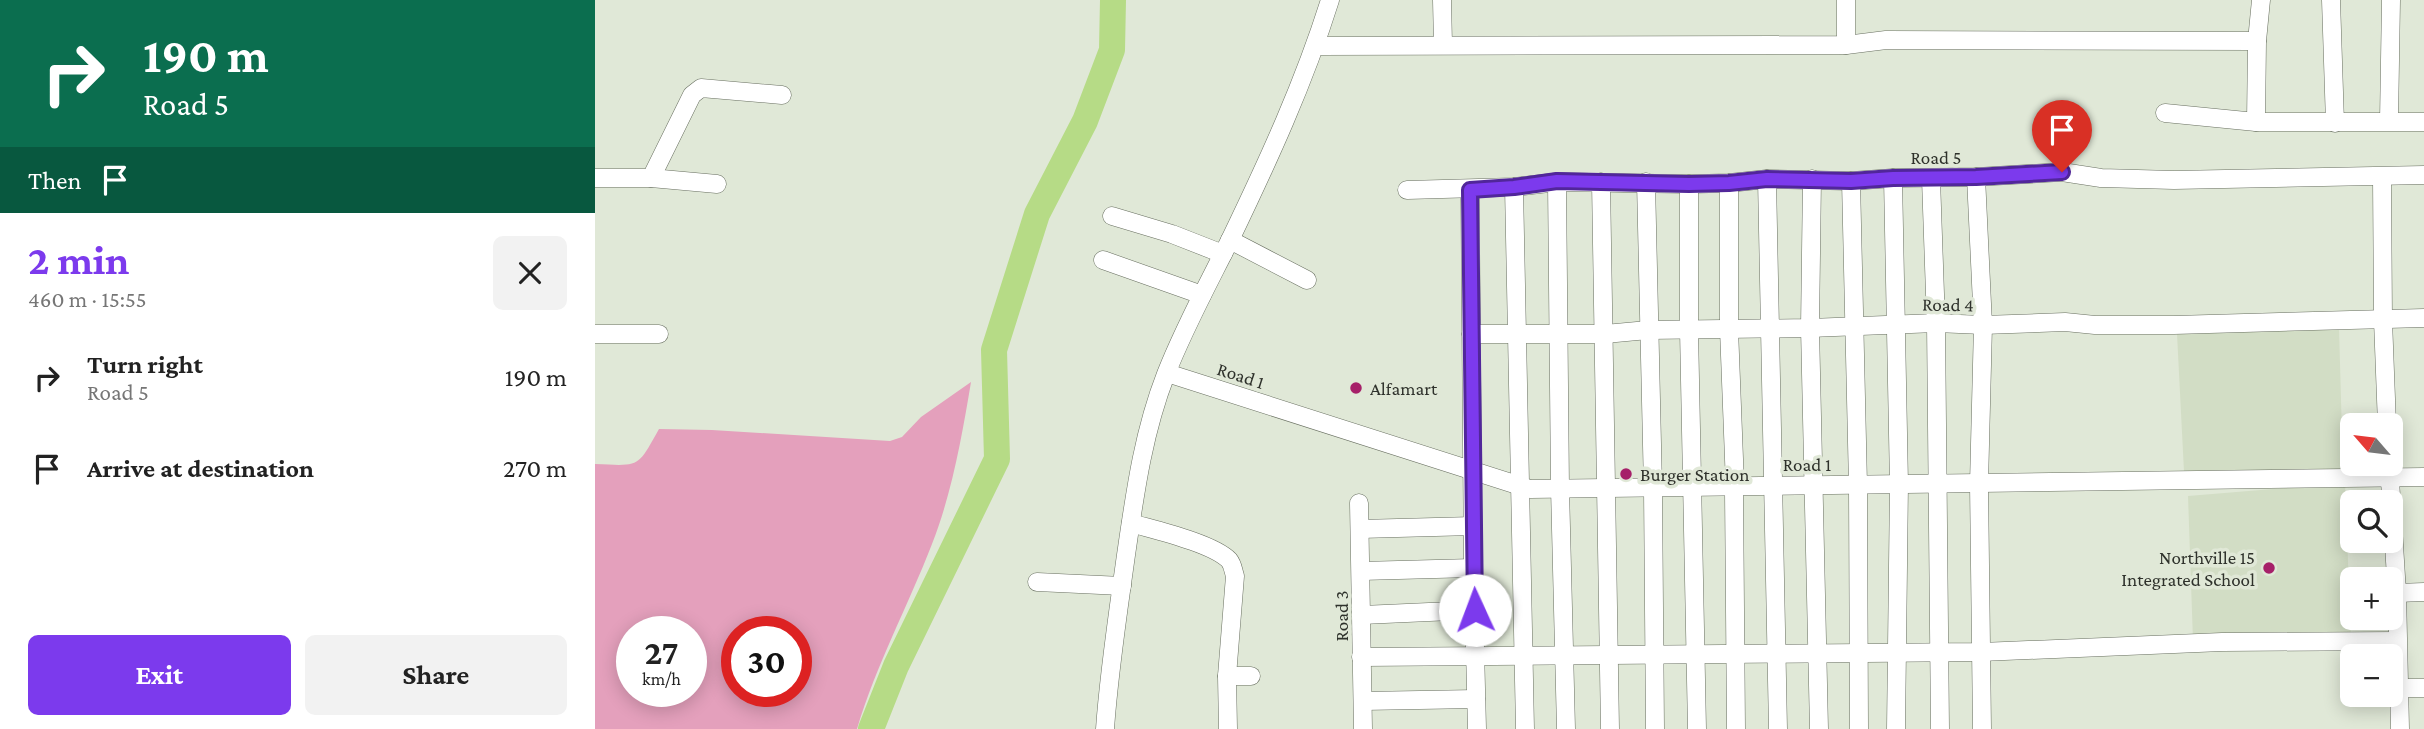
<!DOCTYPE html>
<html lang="en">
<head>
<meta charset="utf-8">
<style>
  body { margin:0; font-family:"Crimson Pro",serif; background:#f2f2f2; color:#222; height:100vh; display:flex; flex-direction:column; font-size:26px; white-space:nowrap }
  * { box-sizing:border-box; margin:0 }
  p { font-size:23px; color:#767676 }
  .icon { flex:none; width:38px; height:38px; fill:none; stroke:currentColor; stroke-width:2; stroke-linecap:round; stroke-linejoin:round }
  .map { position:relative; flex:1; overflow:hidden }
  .details { display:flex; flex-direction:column; background:#fff; width:595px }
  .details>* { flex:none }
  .banner { background:#0b6e4f; color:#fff; overflow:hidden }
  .needle { width:46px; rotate:298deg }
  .tools { position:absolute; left:1745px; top:413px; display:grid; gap:14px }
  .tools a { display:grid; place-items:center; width:63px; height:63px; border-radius:10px; background:#fff; box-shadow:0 4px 18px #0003; font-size:35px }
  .speed { position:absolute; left:21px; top:616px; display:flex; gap:14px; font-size:35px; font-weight:700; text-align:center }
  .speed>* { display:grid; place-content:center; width:91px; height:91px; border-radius:50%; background:#fff; box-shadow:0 4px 18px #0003; line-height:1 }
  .speed small { font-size:18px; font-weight:400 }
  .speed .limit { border:10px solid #d22; background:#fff; color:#111 }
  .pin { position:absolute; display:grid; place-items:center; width:60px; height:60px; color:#fff; margin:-72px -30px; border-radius:50% 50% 50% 0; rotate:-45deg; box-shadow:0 0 7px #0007 }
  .pin .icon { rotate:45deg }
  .me { position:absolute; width:77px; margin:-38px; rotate:358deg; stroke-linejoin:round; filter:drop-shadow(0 0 5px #0008) }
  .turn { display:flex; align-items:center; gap:24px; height:147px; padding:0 28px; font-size:32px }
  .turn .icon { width:91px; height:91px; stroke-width:2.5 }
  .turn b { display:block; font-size:49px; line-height:60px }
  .then { display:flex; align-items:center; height:66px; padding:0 28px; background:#0003; gap:14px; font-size:26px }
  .round { display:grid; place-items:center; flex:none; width:74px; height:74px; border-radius:10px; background:#f2f2f2 }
  .overview { display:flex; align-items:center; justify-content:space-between; height:119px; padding:0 28px }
  h1 { font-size:42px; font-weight:700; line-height:52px; color:#7c3aed }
  .cta { display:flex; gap:14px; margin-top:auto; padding:14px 28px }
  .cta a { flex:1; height:80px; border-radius:10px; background:#7c3aed; color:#fff; font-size:28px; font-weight:700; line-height:80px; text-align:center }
  .cta a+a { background:#f2f2f2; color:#222 }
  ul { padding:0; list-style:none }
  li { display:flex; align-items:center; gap:21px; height:91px; padding:0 28px }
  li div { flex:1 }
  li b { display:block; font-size:26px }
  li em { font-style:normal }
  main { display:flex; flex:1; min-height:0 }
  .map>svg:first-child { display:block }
  .built { fill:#d2ddc5 }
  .green { fill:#e4a0bc; fill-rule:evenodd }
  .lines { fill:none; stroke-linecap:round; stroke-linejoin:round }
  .river { stroke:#b6db86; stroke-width:26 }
  .minor-casing { stroke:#686f60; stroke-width:19 }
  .minor { stroke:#fff; stroke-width:18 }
  .route-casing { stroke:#51269a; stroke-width:18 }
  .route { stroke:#7c3aed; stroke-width:12 }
  .poi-dot { fill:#a62069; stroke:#e0e8d7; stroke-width:2.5 }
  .labels { text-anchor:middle; stroke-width:7; stroke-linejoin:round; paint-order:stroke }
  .street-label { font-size:19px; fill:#2e312b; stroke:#e0e8d7 }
  .poi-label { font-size:19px; fill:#2e312b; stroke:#e0e8d7; text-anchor:start }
</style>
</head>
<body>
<main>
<section class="details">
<div class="banner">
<div class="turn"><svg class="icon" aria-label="right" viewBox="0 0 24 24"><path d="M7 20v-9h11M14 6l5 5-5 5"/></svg><div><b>190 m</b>Road 5</div></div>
<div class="then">Then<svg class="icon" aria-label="arrive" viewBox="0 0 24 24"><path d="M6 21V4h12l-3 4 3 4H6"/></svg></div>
</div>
<div class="overview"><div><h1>2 min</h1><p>460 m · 15:55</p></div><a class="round"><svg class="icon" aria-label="close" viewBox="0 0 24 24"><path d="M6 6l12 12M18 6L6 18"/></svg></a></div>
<ul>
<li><svg class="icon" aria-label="right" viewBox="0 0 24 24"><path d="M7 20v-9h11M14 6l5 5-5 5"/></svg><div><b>Turn right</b><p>Road 5</p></div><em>190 m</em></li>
<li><svg class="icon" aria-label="arrive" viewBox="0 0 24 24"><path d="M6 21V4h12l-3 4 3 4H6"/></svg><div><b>Arrive at destination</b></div><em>270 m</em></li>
</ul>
<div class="cta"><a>Exit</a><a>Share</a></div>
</section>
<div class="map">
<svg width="1829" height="729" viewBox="0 0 1829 729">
  <rect width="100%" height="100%" fill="#e0e8d7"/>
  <!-- built -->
  <g class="built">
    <path d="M1744,327L1748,471L1589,472L1582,334Z"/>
    <path d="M1750,483L1756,639L1598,641L1593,496Z"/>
  </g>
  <!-- green -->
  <path class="green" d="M376,382C367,436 357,493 337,544C313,606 281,665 262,729H0V464C46,466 42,468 64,429L117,430L295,441L307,437L326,417ZM37,632H96V691H37ZM142,632H201V691H142Z"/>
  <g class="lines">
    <!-- river -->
    <path class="river" d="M276,729L301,666L402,459L399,350L442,214L490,121L517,50L518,0"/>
    <defs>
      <g id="minor">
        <path d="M847,0L848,44"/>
        <path d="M1251,0V45"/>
        <path d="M1736,0L1740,123"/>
        <path d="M721,46L1251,45L1291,40L1662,41"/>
        <path d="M1570,113L1661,122H1829"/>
        <path d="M1794,121L1796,0"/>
        <path d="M1661,122L1662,41L1666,0"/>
        <path d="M1381,177L1388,325L1384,484L1387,729"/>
        <path d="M1787,177L1788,320L1792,425"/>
        <path d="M0,178H56L122,184"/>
        <path d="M56,178L97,95L106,88L187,95"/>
        <path d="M1298,178L1304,484L1301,729"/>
        <path d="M1172,179L1183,729"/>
        <path d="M1217,179L1215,328L1224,729"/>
        <path d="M1336,179L1341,323L1345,729"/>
        <path d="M1256,181L1263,485L1264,729"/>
        <path d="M962,182L965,488L971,729"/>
        <path d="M1006,182L1015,729"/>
        <path d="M1051,182L1058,488L1060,729"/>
        <path d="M1134,183V329L1140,485L1139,490L1141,729"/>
        <path d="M1094,184V330L1102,729"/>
        <path d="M919,187L930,729"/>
        <path d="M812,190L919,187L962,182L1094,184L1134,183L1172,179L1256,181L1298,178L1381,177L1467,172L1506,178L1579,180L1829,175"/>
        <path d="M875,190L878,568L882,729"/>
        <path d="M517,216L577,234L628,254"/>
        <path d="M635,240L712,280"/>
        <path d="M508,260L607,295"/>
        <path d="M0,334H64"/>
        <path d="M876,334H1010L1053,330L1215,328L1341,323L1388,325L1470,322L1500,325H1579L1829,318"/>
        <path d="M572,373L935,489L1829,477"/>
        <path d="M1794,464L1802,593L1805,729"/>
        <path d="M764,503L768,729"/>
        <path d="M536,523C560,530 617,543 634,560C638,565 638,570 640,576L632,676L633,729"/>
        <path d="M765,529L878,526"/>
        <path d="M766,571L878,568"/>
        <path d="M442,582L527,586"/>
        <path d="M1802,593L1829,592"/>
        <path d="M767,615L879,610"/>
        <path d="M766,657L1386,652L1627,642L1802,641"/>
        <path d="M632,676H656"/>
        <path d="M1804,688H1829"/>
        <path d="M768,701L881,699"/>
        <path d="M510,729C514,671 523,613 531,555C540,493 548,433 571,374C589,328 613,284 635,240C673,161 709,83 735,0"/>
      </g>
    </defs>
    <!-- minor casing -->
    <use href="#minor" class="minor-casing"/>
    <!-- minor -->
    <use href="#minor" class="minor"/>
  </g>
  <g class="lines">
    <defs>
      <path id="route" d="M880,610L875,190L919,187L962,181L1094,184L1134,183L1172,179L1256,181L1298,178L1381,177L1467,172"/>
    </defs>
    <!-- route casing -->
    <use href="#route" class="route-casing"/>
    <!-- route -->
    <use href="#route" class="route"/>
  </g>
  <!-- markers -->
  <g class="poi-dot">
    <circle cx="761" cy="388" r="7"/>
    <circle cx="1031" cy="474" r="7"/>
    <circle cx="1674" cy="568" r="7"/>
  </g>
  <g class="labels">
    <!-- street labels -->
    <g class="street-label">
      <text x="1341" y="164">Road 5</text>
      <text transform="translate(1353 304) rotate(1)" y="7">Road 4</text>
      <text transform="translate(646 375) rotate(18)" y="7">Road 1</text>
      <text x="1212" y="471">Road 1</text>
      <text transform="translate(746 616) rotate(-90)" y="7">Road 3</text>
    </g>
    <!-- poi labels -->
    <g class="poi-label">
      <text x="775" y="395">Alfamart</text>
      <text x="1045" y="481">Burger Station</text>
      <text x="1660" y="564" text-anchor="end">Northville 15<tspan x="1660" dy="22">Integrated School</tspan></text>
    </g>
  </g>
</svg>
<div class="tools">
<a><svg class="needle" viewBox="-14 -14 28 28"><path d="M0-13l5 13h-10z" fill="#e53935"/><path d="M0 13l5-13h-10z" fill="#767676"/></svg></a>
<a><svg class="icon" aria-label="search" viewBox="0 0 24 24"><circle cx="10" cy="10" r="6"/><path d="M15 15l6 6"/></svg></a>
<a>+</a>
<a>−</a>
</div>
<div class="speed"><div>27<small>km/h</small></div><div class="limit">30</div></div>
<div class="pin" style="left:1467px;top:172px;background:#d93025"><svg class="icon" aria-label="arrive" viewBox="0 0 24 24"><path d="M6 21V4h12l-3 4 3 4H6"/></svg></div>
<svg class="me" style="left:880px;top:610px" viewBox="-20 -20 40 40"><circle r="19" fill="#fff"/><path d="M0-13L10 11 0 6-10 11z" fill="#7c3aed"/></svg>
</div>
</main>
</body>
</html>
